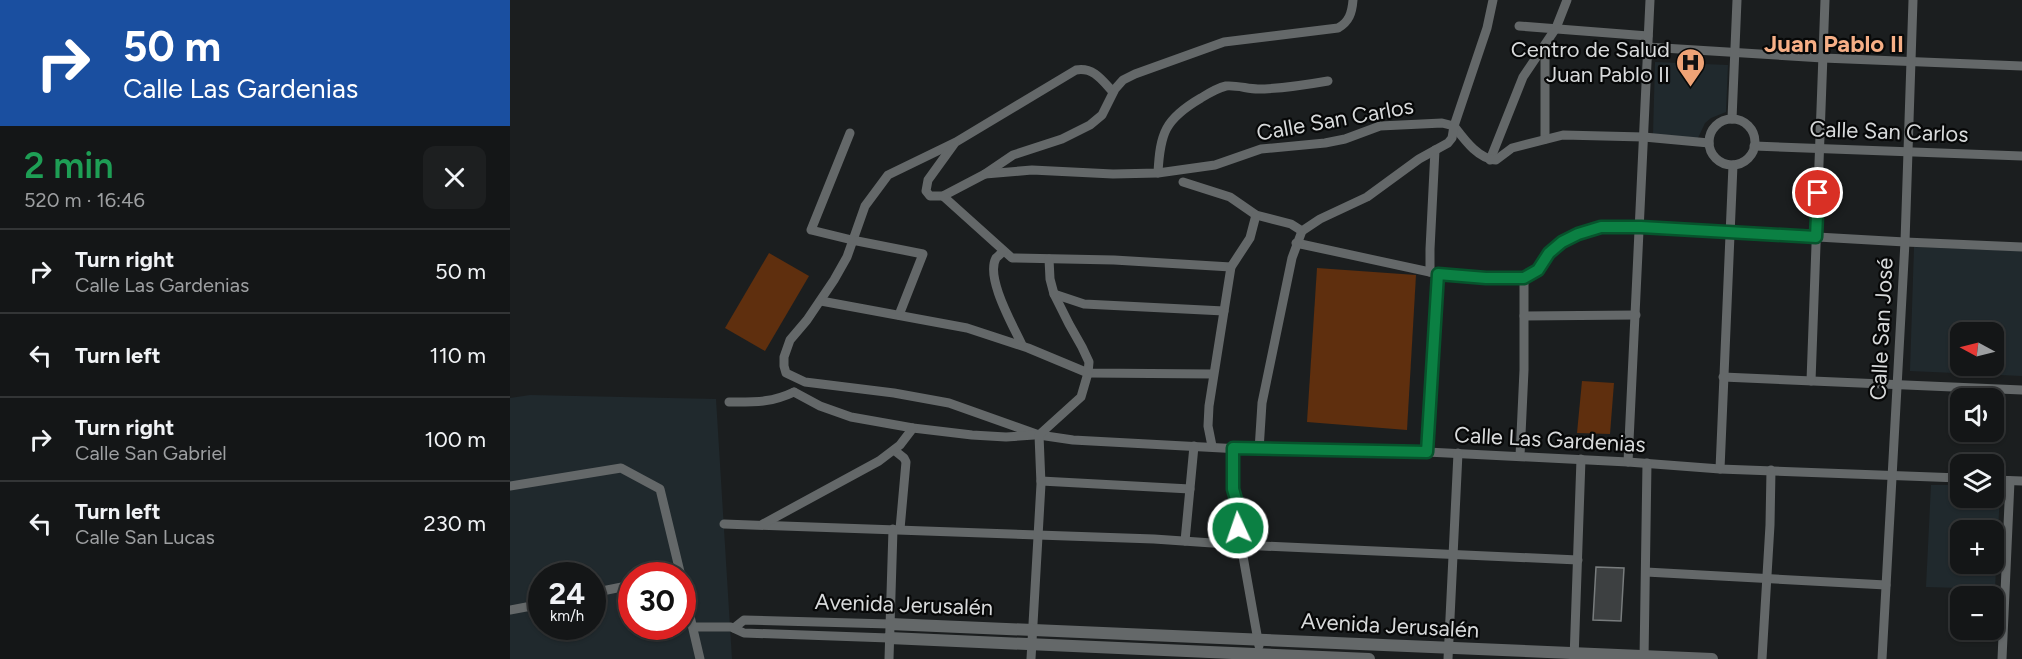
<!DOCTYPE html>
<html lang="en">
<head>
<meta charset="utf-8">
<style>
  body { margin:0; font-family:Figtree,sans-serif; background:#1d1f20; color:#f1f3f6; height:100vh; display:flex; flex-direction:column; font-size:22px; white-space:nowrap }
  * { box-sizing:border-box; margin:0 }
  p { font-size:20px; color:#9d9fa1 }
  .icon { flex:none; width:33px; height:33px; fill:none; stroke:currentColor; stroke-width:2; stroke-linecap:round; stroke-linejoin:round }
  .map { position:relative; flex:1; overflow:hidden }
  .panel { display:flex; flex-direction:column; background:#141617; width:510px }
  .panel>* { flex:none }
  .hud { background:#1a4fa0; color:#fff; overflow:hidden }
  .needle { width:39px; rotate:277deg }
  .fabs { position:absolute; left:1440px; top:322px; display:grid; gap:12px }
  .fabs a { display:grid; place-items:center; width:54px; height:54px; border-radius:12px; background:#141617; box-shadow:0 2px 4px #0004,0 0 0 2px #333536; font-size:30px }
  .speed { position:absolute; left:18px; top:562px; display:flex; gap:12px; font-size:30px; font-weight:700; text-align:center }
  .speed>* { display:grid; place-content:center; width:78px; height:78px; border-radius:50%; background:#141617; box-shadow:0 2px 4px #0004,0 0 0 2px #333536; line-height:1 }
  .speed small { font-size:15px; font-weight:400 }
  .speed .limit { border:9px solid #d22; background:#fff; color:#111 }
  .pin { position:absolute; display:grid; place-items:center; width:51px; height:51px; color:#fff; margin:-26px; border:3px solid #fff; border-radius:50%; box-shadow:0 2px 6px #0007 }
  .me { position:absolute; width:66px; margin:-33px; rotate:357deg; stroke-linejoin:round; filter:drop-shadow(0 0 4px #0008) }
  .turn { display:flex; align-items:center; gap:21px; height:126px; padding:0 24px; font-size:27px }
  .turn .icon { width:78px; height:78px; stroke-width:2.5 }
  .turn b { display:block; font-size:42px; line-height:51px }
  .round { display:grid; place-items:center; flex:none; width:63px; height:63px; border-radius:12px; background:#1d1f20 }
  .headline { display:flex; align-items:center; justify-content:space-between; height:102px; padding:0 24px }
  h1 { font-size:36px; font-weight:600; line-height:45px; color:#1e9e55 }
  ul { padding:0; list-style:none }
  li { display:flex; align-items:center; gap:18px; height:84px; padding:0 24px; border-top:2px solid #333536 }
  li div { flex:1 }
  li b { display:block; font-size:22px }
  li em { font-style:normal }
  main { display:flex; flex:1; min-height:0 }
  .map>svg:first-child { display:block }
  .built { fill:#20292d; fill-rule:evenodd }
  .green { fill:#5f2f0e }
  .building { fill:#3d4041; stroke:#787c7d; stroke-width:1.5 }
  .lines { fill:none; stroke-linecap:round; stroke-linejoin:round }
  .minor { stroke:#646869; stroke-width:9 }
  .tertiary { stroke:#646869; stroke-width:12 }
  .route-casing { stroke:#07532c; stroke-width:15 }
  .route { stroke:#0b8043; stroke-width:10 }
  .labels { text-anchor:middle; stroke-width:4.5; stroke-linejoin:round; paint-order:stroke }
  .poi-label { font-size:22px; fill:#d8dadb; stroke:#070808; text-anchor:end }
  .street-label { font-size:22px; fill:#d8dadb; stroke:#070808 }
  .neighbourhood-label { font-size:24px; font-weight:bold; fill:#f6af86; stroke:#070808 }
</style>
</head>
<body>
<main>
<section class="panel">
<div class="hud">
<div class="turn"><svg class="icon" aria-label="right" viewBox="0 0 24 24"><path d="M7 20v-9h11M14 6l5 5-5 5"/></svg><div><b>50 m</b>Calle Las Gardenias</div></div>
</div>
<div class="headline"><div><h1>2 min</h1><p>520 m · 16:46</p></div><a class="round"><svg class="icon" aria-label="close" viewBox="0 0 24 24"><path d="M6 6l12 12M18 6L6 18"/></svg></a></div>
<ul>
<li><svg class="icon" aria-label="right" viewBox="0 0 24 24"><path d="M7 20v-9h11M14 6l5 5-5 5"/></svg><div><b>Turn right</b><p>Calle Las Gardenias</p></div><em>50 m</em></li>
<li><svg class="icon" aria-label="left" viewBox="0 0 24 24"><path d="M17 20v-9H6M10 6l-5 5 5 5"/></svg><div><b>Turn left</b></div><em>110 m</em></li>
<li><svg class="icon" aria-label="right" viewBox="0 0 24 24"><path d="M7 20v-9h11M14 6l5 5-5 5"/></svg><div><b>Turn right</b><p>Calle San Gabriel</p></div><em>100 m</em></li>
<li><svg class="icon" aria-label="left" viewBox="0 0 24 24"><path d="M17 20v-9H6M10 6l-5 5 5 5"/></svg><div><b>Turn left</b><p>Calle San Lucas</p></div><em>230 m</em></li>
</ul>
</section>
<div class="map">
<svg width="1512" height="659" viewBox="0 0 1512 659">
  <rect width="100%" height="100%" fill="#1b1e1f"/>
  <!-- built -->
  <g class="built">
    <path d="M1145,62L1218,65L1216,112L1201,118L1195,123L1188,138L1143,134Z"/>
    <path d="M1404,247L1512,251V376L1400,371ZM1450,333H1484V366H1450Z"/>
    <path d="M20,395L206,399L222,659H0V398ZM32,576H82V627H32ZM122,576H172V627H122Z"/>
    <path d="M1421,485H1450V498H1484V486L1490,493L1485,589L1416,587ZM1450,531H1484V564H1450Z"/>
  </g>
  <!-- green -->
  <g class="green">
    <path d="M259,253L299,276L255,351L215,328Z"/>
    <path d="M807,268L906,275L897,430L797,422Z"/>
    <path d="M1072,381L1104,383L1100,434L1067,433Z"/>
  </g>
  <!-- building -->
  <path class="building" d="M1086,567L1114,568L1111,621L1083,620Z"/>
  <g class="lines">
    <!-- minor -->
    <g class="minor">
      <path d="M1009,26L1138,36"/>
      <path d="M1137,47L1313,58L1512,66"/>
      <path d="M603,92C592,80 584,67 566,70L446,142L378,175L355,206L337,257L324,280L297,320L280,340L274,357V366L276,373L295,382L384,393L439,403L529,435L563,440L749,450L917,452L1118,462L1210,469L1450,478"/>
      <path d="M1222,119L1227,0"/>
      <circle cx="1222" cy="142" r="23"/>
      <path d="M340,133L301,230L342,240L413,254L389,315"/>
      <path d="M1035,139V46"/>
      <path d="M444,144L418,180L416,191L420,196H433L475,174L503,155L552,139L580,125L592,115L605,89L613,80L625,74L714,42L828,28C839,22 842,13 843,0"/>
      <path d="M1244,146L1512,156"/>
      <path d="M980,160L1013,77L1046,28L1057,0"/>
      <path d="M648,173C650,133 655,119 691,98C699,93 707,88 716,86C727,85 738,89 748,89C772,89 795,85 818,81"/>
      <path d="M475,174L522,170L603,174L648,173L705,165L751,149L815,143L835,139L870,126L932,123L944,126C954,139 968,159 986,160L1002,148L1053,135L1134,137L1199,143"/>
      <path d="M673,182L720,197L746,215L781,224L792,231"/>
      <path d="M433,196L502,258L604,260L721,267"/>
      <path d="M786,243L929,274L976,278H1014L1028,270L1039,253L1051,241L1068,234L1091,227H1131L1395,242L1512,247"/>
      <path d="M493,251C491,254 488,256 486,258C475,278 504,327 512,345"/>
      <path d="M920,272V249L925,150"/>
      <path d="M544,294L574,304L714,311"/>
      <path d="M311,301L457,328L518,348L578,373L703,374"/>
      <path d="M1014,316L1126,315"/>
      <path d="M1213,377L1512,390"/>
      <path d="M1301,381L1315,0"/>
      <path d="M284,392L310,406L341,417L403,428L462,435L496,437L524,435"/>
      <path d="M219,402C244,402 261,403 284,392"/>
      <path d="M702,446L698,426L699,406L721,267L740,238L746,215"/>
      <path d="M723,448V489L730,513L723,544"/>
      <path d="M384,450L394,458L396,462L390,529"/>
      <path d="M749,450L752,403L782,258L792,231L810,219L857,197L909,159L938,143L942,138L944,126L977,28L983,0"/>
      <path d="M917,452L929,274"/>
      <path d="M1010,456L1014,370V278"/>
      <path d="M1118,462L1140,0"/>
      <path d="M1210,469L1223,165"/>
      <path d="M1484,480L1512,481"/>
      <path d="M531,481L680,489"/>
      <path d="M0,486L111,468L150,489L171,576"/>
      <path d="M214,524L644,539L731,545L1068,560"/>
      <path d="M253,524L369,461L390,445L403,428"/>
      <path d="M675,541L684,446"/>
      <path d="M731,545L749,646"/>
      <path d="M1136,572L1376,585"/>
      <path d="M172,582L190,659"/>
      <path d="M82,593L122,585"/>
      <path d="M0,610L32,604"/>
      <path d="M183,627H221L234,633L379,638"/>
      <path d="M224,628L234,620L380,624"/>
      <path d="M379,659L383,529"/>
      <path d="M521,659L531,484L529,435L571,397L578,373L579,362L572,347L559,324L544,294L540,279L539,259"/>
      <path d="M938,659L948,453"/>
      <path d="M1064,659L1071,459"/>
      <path d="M1134,659L1137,463"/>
      <path d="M1252,659L1260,525L1261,470"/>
      <path d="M1372,659L1395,242L1403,0"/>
      <path d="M1492,659L1500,481"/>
    </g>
    <!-- tertiary -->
    <g class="tertiary">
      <path d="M380,624L1202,659"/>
      <path d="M379,638L859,659"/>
    </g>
  </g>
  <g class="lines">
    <defs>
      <path id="route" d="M728,528L730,513L723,489V448L917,452L928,274L976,278H1014L1028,270L1039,253L1052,242L1068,234L1091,227H1131L1306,237L1308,193"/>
    </defs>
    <!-- route casing -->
    <use href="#route" class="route-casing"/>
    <!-- route -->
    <use href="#route" class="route"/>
  </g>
  <!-- icons -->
  <defs>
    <symbol id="hospital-pin" viewBox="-11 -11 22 30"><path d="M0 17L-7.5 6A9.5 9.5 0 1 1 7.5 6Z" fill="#efa376" stroke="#070808"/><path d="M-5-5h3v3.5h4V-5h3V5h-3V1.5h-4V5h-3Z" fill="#111"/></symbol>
  </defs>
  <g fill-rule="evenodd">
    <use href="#hospital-pin" x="1164" y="46" width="33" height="45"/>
  </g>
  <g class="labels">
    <!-- poi labels -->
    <g class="poi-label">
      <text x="1160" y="57">Centro de Salud<tspan x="1160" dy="25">Juan Pablo II</tspan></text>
    </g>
    <!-- street labels -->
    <g class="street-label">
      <text transform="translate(825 119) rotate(-10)" y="8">Calle San Carlos</text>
      <text transform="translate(1379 131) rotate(2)" y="8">Calle San Carlos</text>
      <text transform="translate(1371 329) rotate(-87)" y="8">Calle San José</text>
      <text transform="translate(1040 439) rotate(3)" y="8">Calle Las Gardenias</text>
      <text transform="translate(394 604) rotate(2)" y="8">Avenida Jerusalén</text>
      <text transform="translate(880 625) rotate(3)" y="8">Avenida Jerusalén</text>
    </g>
    <!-- neighbourhood labels -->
    <g class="neighbourhood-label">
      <text x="1324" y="52">Juan Pablo II</text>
    </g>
  </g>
</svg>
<div class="fabs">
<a><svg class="needle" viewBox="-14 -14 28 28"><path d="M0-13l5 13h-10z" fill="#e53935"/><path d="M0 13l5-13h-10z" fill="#9d9fa1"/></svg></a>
<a><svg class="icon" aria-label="sound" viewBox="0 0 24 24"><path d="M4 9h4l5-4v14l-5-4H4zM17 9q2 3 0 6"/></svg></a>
<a><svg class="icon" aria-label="layers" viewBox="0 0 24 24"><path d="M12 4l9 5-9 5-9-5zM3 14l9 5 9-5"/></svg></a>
<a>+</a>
<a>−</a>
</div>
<div class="speed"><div>24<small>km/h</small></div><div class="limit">30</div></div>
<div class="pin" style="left:1308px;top:193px;background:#d93025"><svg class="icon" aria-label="arrive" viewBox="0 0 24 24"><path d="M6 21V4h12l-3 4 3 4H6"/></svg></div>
<svg class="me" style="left:728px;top:528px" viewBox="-20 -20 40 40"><circle r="17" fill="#0b8043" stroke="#fff" stroke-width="3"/><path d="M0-11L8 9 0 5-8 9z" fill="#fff"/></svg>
</div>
</main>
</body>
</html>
